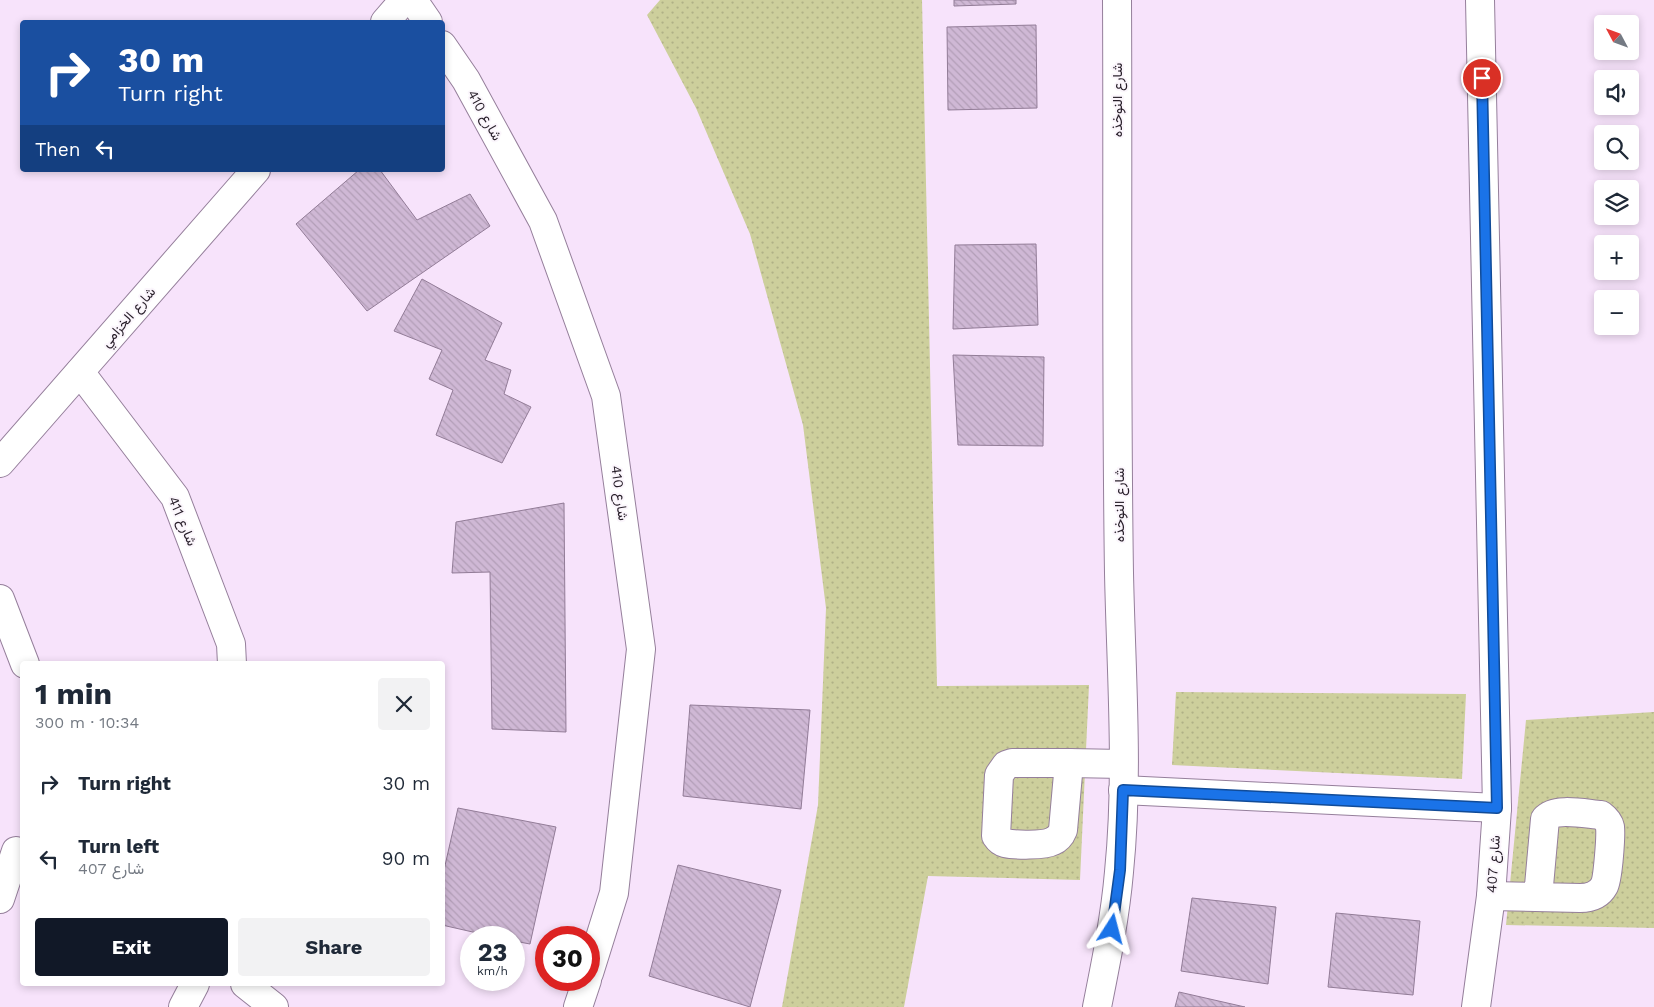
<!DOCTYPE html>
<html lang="en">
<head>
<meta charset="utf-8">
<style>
  body { margin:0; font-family:"Work Sans",Vazirmatn,sans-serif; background:#f2f2f3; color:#1f2937; height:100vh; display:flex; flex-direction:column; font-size:19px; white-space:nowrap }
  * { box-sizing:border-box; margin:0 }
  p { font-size:16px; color:#747a83 }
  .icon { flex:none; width:28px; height:28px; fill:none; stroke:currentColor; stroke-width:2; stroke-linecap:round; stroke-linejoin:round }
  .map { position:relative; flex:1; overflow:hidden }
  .drawer { position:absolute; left:20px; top:661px; width:425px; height:325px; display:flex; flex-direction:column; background:#fff; border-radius:5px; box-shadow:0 2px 8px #0003 }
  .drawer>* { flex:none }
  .top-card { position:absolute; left:20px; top:20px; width:425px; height:152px; border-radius:5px; box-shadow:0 2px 8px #0003; background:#1a4fa0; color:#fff; overflow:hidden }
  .needle { width:32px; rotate:311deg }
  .fabs { position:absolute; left:1594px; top:15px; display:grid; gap:10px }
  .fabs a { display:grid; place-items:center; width:45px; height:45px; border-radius:5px; background:#fff; box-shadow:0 2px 8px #0003; font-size:25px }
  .speed { position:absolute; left:460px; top:926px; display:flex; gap:10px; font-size:25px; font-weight:700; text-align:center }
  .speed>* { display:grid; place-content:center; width:65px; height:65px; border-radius:50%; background:#fff; box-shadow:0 2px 8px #0003; line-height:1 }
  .speed small { font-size:12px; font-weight:400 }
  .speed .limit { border:8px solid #d22; background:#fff; color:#111 }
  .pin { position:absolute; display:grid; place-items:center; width:42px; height:42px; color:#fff; margin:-21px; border:2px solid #fff; border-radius:50%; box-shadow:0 1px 5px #0007 }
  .me { position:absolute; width:55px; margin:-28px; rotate:9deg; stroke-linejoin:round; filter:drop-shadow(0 0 4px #0008) }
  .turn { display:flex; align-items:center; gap:18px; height:105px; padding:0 15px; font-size:22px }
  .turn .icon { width:65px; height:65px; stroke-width:2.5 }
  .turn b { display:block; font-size:35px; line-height:42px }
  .then { display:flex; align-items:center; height:48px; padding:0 15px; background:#0003; gap:10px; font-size:19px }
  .round { display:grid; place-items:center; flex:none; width:52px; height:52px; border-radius:5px; background:#f2f2f3 }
  .overview { display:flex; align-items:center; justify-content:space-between; height:85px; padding:0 15px }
  h1 { font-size:30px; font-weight:700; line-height:38px }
  .primary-button { display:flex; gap:10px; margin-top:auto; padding:10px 15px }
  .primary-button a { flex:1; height:58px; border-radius:5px; background:#111827; color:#fff; font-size:20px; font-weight:700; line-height:58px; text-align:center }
  .primary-button a+a { background:#f2f2f3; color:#1f2937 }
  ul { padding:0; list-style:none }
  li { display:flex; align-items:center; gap:15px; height:75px; padding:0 15px }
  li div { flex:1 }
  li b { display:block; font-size:19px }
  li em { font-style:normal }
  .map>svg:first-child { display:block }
  .park { fill:url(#park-dots) }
  .building { fill:url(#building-back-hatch); stroke:#927c97 }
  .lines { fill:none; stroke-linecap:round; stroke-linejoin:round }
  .minor-casing { stroke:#957f9b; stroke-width:30 }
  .minor { stroke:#fff; stroke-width:28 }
  .route-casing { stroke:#114b97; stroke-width:12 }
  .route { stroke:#1a73e8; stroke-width:9 }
  .labels { text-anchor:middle; stroke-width:4; stroke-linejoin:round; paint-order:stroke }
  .street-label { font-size:14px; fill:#271e29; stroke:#fbf6fc }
</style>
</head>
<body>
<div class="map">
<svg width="1654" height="1007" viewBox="0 0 1654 1007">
  <defs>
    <pattern id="park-dots" width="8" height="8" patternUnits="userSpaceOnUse" patternTransform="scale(1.25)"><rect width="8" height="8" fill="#cdcf9c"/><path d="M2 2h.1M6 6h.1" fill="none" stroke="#b0b186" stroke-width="1.8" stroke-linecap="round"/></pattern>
    <pattern id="building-back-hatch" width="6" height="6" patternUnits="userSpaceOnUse" patternTransform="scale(1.25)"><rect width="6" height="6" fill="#cfb8d5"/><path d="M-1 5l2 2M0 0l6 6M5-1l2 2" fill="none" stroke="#b29eb7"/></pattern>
  </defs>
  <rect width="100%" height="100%" fill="#f7e3fb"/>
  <!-- park -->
  <g class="park">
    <path d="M660,0H922L937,686L1089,685L1080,880L928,876L904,1007H782L818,805L826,608L803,425L750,234L696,108L647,15Z"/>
    <path d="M1176,692L1466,694L1462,779L1172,765Z"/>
    <path d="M1654,712V928L1506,925L1526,720Z"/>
  </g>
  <!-- building -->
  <g class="building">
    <path d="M954,0H1016V4L954,6Z"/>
    <path d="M1036,25L1037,108L948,110L947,27Z"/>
    <path d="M359,170H380L417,220L470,194L490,226L367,311L296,224Z"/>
    <path d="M1036,244L1038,325L953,329L955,245Z"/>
    <path d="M422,279L502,323L485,360L511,370L504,394L531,407L502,463L436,435L453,390L429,379L442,350L394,331Z"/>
    <path d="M953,355L1044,357L1043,446L958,445Z"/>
    <path d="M564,503L566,732L492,729L490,572L452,573L456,522Z"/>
    <path d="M690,705L810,710L801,809L683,796Z"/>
    <path d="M458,808L556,827L530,944L514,941V938H499L442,925V879Z"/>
    <path d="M678,865L781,890L750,1007L649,976Z"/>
    <path d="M1192,898L1276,907L1268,984L1181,971Z"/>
    <path d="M1336,913L1420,921L1413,995L1328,987Z"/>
    <path d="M1179,992L1245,1007H1175Z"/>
  </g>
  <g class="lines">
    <defs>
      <g id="minor">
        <path d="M413,0L428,22"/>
        <path d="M385,22L404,0"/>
        <path d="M442,45L466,80L543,221L606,396L641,649L614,893L589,973"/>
        <path d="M80,372L175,497L231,644L232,664"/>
        <path d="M0,463L256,170"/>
        <path d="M0,599L25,664"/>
        <path d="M1012,763H1069L1063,830C1061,835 1058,839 1053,841C1044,846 1014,845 1005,843C1000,842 998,839 996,836L999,775L1006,765Z"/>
        <path d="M1069,763L1123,764"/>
        <path d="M1123,790L1497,808"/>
        <path d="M1491,896L1580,898C1590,898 1599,895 1604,886C1608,879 1611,836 1610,827C1609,822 1605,818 1601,815C1586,814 1555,807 1545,819L1538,897"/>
        <path d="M0,899L16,851"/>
        <path d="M245,984L274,1007"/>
        <path d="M183,1007L195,984"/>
        <path d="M578,1007L587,980"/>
        <path d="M1097,1007C1106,962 1115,918 1119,872C1129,773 1121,672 1119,573C1116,382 1118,191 1117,0"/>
        <path d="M1476,1007L1491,896L1497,808L1480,0"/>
      </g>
    </defs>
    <!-- minor casing -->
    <use href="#minor" class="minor-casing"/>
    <!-- minor -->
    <use href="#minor" class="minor"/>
  </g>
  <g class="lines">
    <defs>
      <path id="route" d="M1112,929L1120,870L1123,790L1497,808L1482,78"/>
    </defs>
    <!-- route casing -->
    <use href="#route" class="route-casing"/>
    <!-- route -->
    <use href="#route" class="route"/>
  </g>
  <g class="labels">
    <!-- street labels -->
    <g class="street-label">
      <text transform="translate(1117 100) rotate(-90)" y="5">شارع النوخذه</text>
      <text transform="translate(485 115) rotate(61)" y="5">شارع 410</text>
      <text transform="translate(128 317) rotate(-49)" y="5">شارع الخزامي</text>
      <text transform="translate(620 493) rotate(82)" y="5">شارع 410</text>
      <text transform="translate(1119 505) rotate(-90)" y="5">شارع النوخذه</text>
      <text transform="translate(183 521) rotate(67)" y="5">شارع 411</text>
      <text transform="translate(1493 864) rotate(-86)" y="5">شارع 407</text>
    </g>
  </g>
</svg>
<div class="fabs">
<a><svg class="needle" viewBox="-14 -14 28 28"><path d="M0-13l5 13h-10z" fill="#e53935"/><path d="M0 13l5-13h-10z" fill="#747a83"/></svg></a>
<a><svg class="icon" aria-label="sound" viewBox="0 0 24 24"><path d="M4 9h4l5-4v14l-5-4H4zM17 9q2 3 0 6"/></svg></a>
<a><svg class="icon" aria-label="search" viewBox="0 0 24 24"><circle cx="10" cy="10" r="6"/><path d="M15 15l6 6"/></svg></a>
<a><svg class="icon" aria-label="layers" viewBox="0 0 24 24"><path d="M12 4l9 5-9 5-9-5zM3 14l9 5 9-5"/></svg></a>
<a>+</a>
<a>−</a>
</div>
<div class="speed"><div>23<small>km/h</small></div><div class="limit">30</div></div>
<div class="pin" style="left:1482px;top:78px;background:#d93025"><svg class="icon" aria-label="arrive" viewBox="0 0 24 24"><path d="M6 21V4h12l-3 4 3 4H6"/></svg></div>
<svg class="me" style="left:1112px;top:929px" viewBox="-20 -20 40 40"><path d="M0-17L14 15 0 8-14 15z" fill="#1a73e8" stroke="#fff" stroke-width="4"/></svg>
<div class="top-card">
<div class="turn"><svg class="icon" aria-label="right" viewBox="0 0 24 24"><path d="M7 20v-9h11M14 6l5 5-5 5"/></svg><div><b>30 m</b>Turn right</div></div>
<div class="then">Then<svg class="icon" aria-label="left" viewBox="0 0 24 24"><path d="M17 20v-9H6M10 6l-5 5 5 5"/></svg></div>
</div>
<section class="drawer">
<div class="overview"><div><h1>1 min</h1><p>300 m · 10:34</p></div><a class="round"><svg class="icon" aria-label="close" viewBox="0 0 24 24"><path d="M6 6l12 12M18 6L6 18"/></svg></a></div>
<ul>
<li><svg class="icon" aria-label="right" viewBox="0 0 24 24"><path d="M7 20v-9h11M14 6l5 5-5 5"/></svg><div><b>Turn right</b></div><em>30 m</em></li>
<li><svg class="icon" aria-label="left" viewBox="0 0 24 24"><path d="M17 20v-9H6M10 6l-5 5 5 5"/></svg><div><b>Turn left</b><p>شارع 407</p></div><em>90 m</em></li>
</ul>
<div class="primary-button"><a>Exit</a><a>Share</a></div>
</section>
</div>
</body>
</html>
